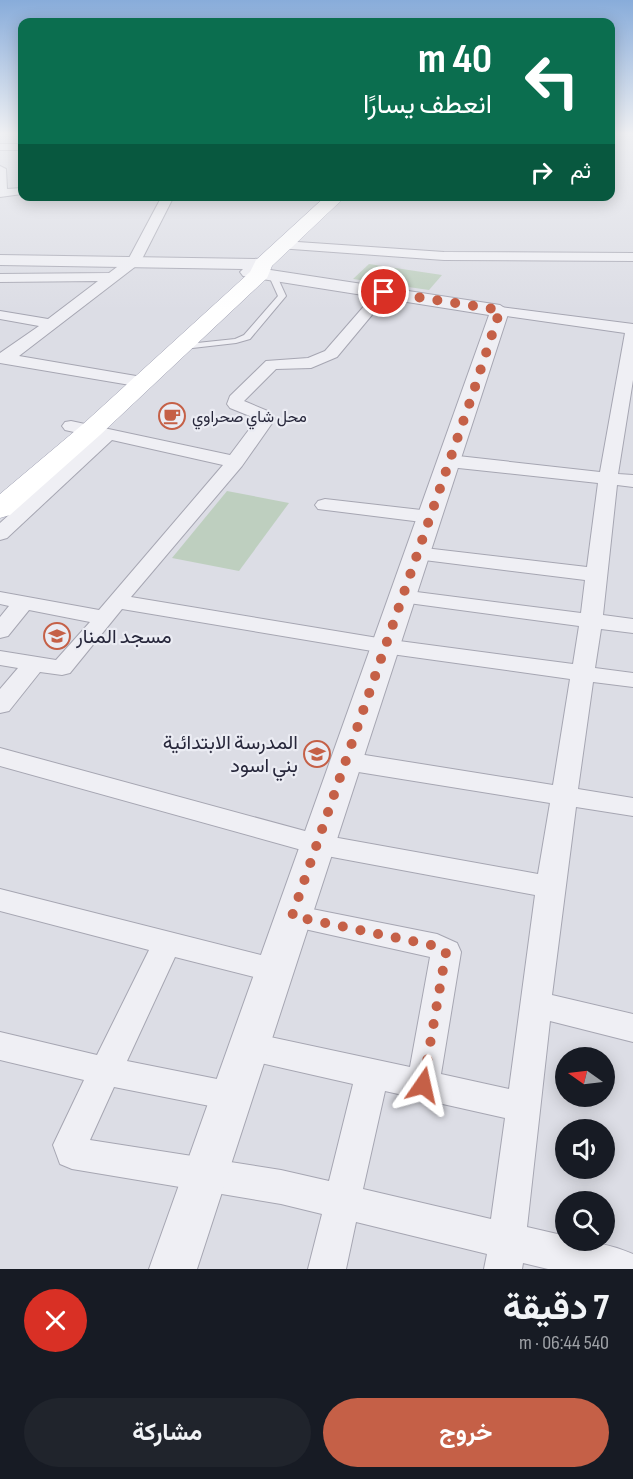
<!DOCTYPE html>
<html lang="ar">
<head>
<meta charset="utf-8">
<style>
  body { margin:0; font-family:"Sofia Sans Condensed",Vazirmatn,sans-serif; background:#20242c; color:#f1f3f6; direction:rtl; height:100vh; display:flex; flex-direction:column; font-size:22px; white-space:nowrap }
  * { box-sizing:border-box; margin:0 }
  p { font-size:20px; color:#9ea1a6 }
  .icon { flex:none; width:33px; height:33px; fill:none; stroke:currentColor; stroke-width:2; stroke-linecap:round; stroke-linejoin:round }
  .map { position:relative; height:1269px; overflow:hidden; direction:ltr }
  .drawer { display:flex; flex-direction:column; background:#171b24; flex:1 }
  .drawer>* { flex:none }
  .banner { position:absolute; left:18px; top:18px; width:597px; height:183px; border-radius:12px; box-shadow:0 3px 15px #0003; direction:rtl; background:#0b6e4f; color:#fff; overflow:hidden }
  .needle { width:39px; rotate:284deg }
  .fabs { position:absolute; left:555px; top:1047px; display:grid; gap:12px }
  .fabs a { display:grid; place-items:center; width:60px; height:60px; border-radius:50%; background:#171b24; box-shadow:0 3px 15px #0003; font-size:30px }
  .pin { position:absolute; display:grid; place-items:center; width:51px; height:51px; color:#fff; margin:-26px; border:3px solid #fff; border-radius:50%; box-shadow:0 2px 6px #0007 }
  .me { position:absolute; width:66px; margin:-33px; rotate:11deg; stroke-linejoin:round; filter:drop-shadow(0 0 4px #0008) }
  .turn { display:flex; align-items:center; gap:21px; height:126px; padding:0 24px; font-size:27px }
  .turn .icon { width:78px; height:78px; stroke-width:2.5 }
  .turn b { display:block; font-size:42px; line-height:51px }
  .then { display:flex; align-items:center; height:57px; padding:0 24px; background:#0003; gap:12px; font-size:22px }
  .round { display:grid; place-items:center; flex:none; width:63px; height:63px; border-radius:32px; background:#20242c }
  .summary { display:flex; align-items:center; justify-content:space-between; height:102px; padding:0 24px }
  h1 { font-size:36px; font-weight:700; line-height:45px }
  .primary-button { display:flex; gap:12px; margin-top:auto; padding:12px 24px }
  .primary-button a { flex:1; height:69px; border-radius:36px; background:#c56047; color:#fff; font-size:24px; font-weight:700; line-height:69px; text-align:center }
  .primary-button a+a { background:#20242c; color:#f1f3f6 }
  .map>svg:first-child { display:block }
  .green { fill:#becfbf }
  .lines { fill:none; stroke-linecap:round; stroke-linejoin:round }
  .service-casing { stroke:#a6a6b2; stroke-width:2 }
  .minor-casing { stroke:#a6a6b2; stroke-width:2 }
  .tertiary-casing { stroke:#a6a6b2; stroke-width:2 }
  .primary-casing { stroke:#9c9db0; stroke-width:1 }
  .service { fill:#efeff4; fill-rule:evenodd }
  .minor { fill:#efeff4; fill-rule:evenodd }
  .tertiary { fill:#efeff4; fill-rule:evenodd }
  .primary { fill:#fff; fill-rule:evenodd }
  .route { stroke:#c56047; stroke-width:10; stroke-dasharray:0 18 }
  .labels { text-anchor:middle; stroke-width:4.5; stroke-linejoin:round; paint-order:stroke }
  .far-poi-label { font-size:16px; fill:#27273b; stroke:#ebecf3; text-anchor:start }
  .poi-label { font-size:20px; fill:#27273b; stroke:#ebecf3; text-anchor:start }
</style>
</head>
<body>
<div class="map">
<svg width="633" height="1269" viewBox="0 0 633 1269">
  <rect width="100%" height="100%" fill="#dcdde5"/>
  <!-- green -->
  <g class="green">
    <path d="M369,264L442,275L429,290L353,279Z"/>
    <path d="M227,491L289,503L239,571L172,558Z"/>
  </g>
  <g class="lines">
    <defs>
      <path id="service" d="M270,274H276L286,296L250,339L236,343L175,350L174,348L178,345L235,339L244,335L278,296L269,276Z"/>
      <g id="minor">
        <rect x="0" y="144" width="22" height="6"/>
        <path d="M0,166L6,169L7,189L22,188V194L0,197Z"/>
        <path d="M162,196H174L140,263L19,356L142,377L150,382L148,386L142,387L0,363V353L39,326L0,319V311L48,319L98,281L0,282V274L109,273L129,258Z"/>
        <path d="M283,241L444,252L633,253V261L444,260L278,248L276,245Z"/>
        <path d="M384,288L391,292L337,357L311,368L276,369L244,401L270,412L275,419L242,466L131,597L384,639L573,664L579,626L401,602L393,601L390,596L393,591L401,590L581,613L585,580L416,559L409,557L406,553L409,549L416,547L587,567L598,483L449,467L440,461L449,455L600,472L625,333L500,315L493,311L500,307L633,324V380L618,474L633,475V487L617,485L603,615L633,619V633L601,629L595,668L633,673V687L593,682L578,789L633,798V816L576,807L552,995L633,1014V1042L550,1021L527,1227L566,1236V1240C588,1240 612,1245 633,1254V1269H548L523,1263L522,1269H484L487,1254L356,1222L346,1269H308L322,1214L281,1204L72,1169L60,1164L53,1145L84,1080L0,1060V1032L97,1055L149,950L0,911V889L285,961L289,970L285,979L274,982L175,957L127,1061L242,1084L247,1095L242,1106L230,1110L114,1087L90,1140L281,1170L329,1181L353,1084L247,1060L236,1056L231,1046L236,1036L247,1032L410,1067L430,957L282,924L277,916L282,908L292,905L437,934L457,943L461,952L441,1074L509,1089L535,895L316,854L0,766V748L316,834L538,874L550,803L346,770L337,767L333,761L337,755L346,752L553,785L570,679L384,653L122,609L70,673L62,675L40,672L9,711L0,713V689L18,668L0,665V651L56,660L90,622L29,610L8,636L0,638V617L9,606L0,604V592L99,610L223,465L112,440L7,538L0,540V523L96,437L65,430L62,426L65,422L71,421L230,455L257,419L230,408L227,404L230,396L266,361L308,358L325,351L379,289ZM385,1091L505,1118L491,1219L363,1189Z"/>
        <path d="M325,499L430,511L437,513L440,517L437,521L430,523L318,509L315,505L318,501Z"/>
      </g>
      <path id="tertiary" d="M0,255L263,259L272,264L264,269L500,305L509,311L197,1269H149L489,315L249,277L243,276L240,272L243,269L0,265Z"/>
      <path id="primary" d="M326,196H346L272,266L267,278L100,435L10,515L0,518V494L82,425L250,272L256,260Z"/>
    </defs>
    <!-- service casing -->
    <use href="#service" class="service-casing"/>
    <!-- minor casing -->
    <use href="#minor" class="minor-casing"/>
    <!-- tertiary casing -->
    <use href="#tertiary" class="tertiary-casing"/>
    <!-- primary casing -->
    <use href="#primary" class="primary-casing"/>
    <!-- service -->
    <use href="#service" class="service"/>
    <!-- minor -->
    <use href="#minor" class="minor"/>
    <!-- tertiary -->
    <use href="#tertiary" class="tertiary"/>
    <!-- primary -->
    <use href="#primary" class="primary"/>
  </g>
  <!-- sky -->
  <linearGradient id="sky" x2="0" y2="1"><stop stop-color="#88acda"/><stop offset="0.43" stop-color="#eff0f3"/><stop offset="1" stop-color="#eff0f3" stop-opacity="0"/></linearGradient>
  <rect width="633" height="310" fill="url(#sky)"/>
  <g class="lines">
    <!-- route -->
    <path class="route" d="M384,292L500,310L472,396L292,916L436,946L446,952L423,1085"/>
  </g>
  <!-- icons -->
  <defs>
    <symbol id="cafe-ring" viewBox="-11 -11 22 22"><circle r="9.5" fill="#ebecf3" stroke="#c56047" stroke-width="1.5"/><path d="M-5.5-4.5H6V0H3Q3 3.5 0 3.5H-2.5Q-5.5 3.5-5.5 0ZM3-3.2v2h1.7v-2ZM-6 4.5H4V6H-6Z" fill="#c56047"/></symbol>
    <symbol id="school-ring" viewBox="-11 -11 22 22"><circle r="9.5" fill="#ebecf3" stroke="#c56047" stroke-width="1.5"/><path d="M0-5L7-2L0 1L-7-2ZM-4 1L0 2.5L4 1V4Q0 6-4 4Z" fill="#c56047"/></symbol>
  </defs>
  <g fill-rule="evenodd">
    <use href="#cafe-ring" x="157" y="401" width="30" height="30"/>
    <use href="#school-ring" x="42" y="621" width="30" height="30"/>
    <use href="#school-ring" x="302" y="739" width="30" height="30"/>
  </g>
  <g class="labels">
    <!-- far-poi labels -->
    <g class="far-poi-label">
      <text x="192" y="422">محل شاي صحراوي</text>
    </g>
    <!-- poi labels -->
    <g class="poi-label">
      <text x="76" y="643">مسجد المنار</text>
      <text x="298" y="749" text-anchor="end">المدرسة الابتدائية<tspan x="298" dy="23">بني اسود</tspan></text>
    </g>
  </g>
</svg>
<div class="fabs">
<a><svg class="needle" viewBox="-14 -14 28 28"><path d="M0-13l5 13h-10z" fill="#e53935"/><path d="M0 13l5-13h-10z" fill="#9ea1a6"/></svg></a>
<a><svg class="icon" aria-label="sound" viewBox="0 0 24 24"><path d="M4 9h4l5-4v14l-5-4H4zM17 9q2 3 0 6"/></svg></a>
<a><svg class="icon" aria-label="search" viewBox="0 0 24 24"><circle cx="10" cy="10" r="6"/><path d="M15 15l6 6"/></svg></a>
</div>
<div class="pin" style="left:384px;top:292px;background:#d93025"><svg class="icon" aria-label="arrive" viewBox="0 0 24 24"><path d="M6 21V4h12l-3 4 3 4H6"/></svg></div>
<svg class="me" style="left:423px;top:1085px" viewBox="-20 -20 40 40"><path d="M0-17L14 15 0 8-14 15z" fill="#c56047" stroke="#fff" stroke-width="4"/></svg>
<div class="banner">
<div class="turn"><svg class="icon" aria-label="left" viewBox="0 0 24 24"><path d="M17 20v-9H6M10 6l-5 5 5 5"/></svg><div><b>40 m</b>انعطف يسارًا</div></div>
<div class="then">ثم<svg class="icon" aria-label="right" viewBox="0 0 24 24"><path d="M7 20v-9h11M14 6l5 5-5 5"/></svg></div>
</div>
</div>
<section class="drawer">
<div class="summary"><div><h1>7 دقيقة</h1><p>540 m · 06:44</p></div><a class="round" style="background:#d93025;color:#fff"><svg class="icon" aria-label="close" viewBox="0 0 24 24"><path d="M6 6l12 12M18 6L6 18"/></svg></a></div>
<div class="primary-button"><a>خروج</a><a>مشاركة</a></div>
</section>
</body>
</html>
